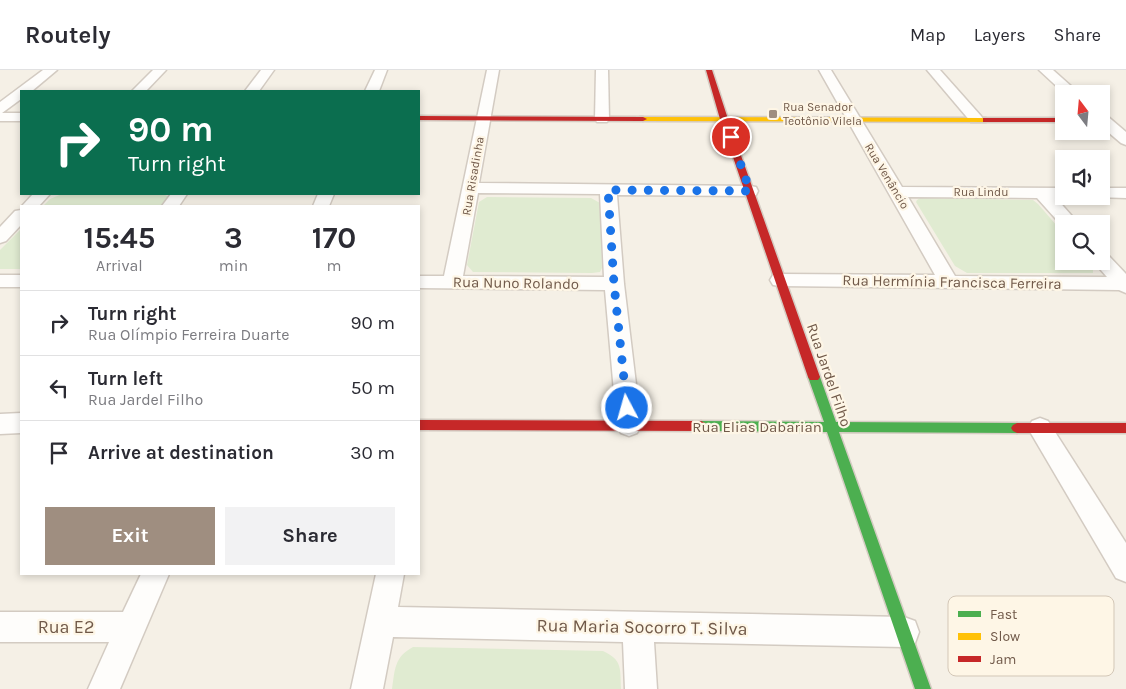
<!DOCTYPE html>
<html lang="en">
<head>
<meta charset="utf-8">
<style>
  body { margin:0; font-family:Karla,sans-serif; background:#f2f2f3; color:#2b2b33; height:100vh; display:flex; flex-direction:column; font-size:19px; white-space:nowrap }
  * { box-sizing:border-box; margin:0 }
  p { font-size:16px; color:#7c7c81 }
  .icon { flex:none; width:28px; height:28px; fill:none; stroke:currentColor; stroke-width:2; stroke-linecap:round; stroke-linejoin:round }
  .map { position:relative; flex:1; overflow:hidden }
  .panel { position:absolute; left:20px; top:135px; width:400px; height:370px; display:flex; flex-direction:column; background:#fff; border-radius:0px; box-shadow:0 2px 8px #0003 }
  .panel>* { flex:none }
  .guide { position:absolute; left:20px; top:20px; width:400px; height:105px; border-radius:0px; box-shadow:0 2px 8px #0003; background:#0b6e4f; color:#fff; overflow:hidden }
  .needle { width:32px; rotate:344deg }
  .fabs { position:absolute; left:1055px; top:15px; display:grid; gap:10px }
  .fabs a { display:grid; place-items:center; width:55px; height:55px; border-radius:0px; background:#fff; box-shadow:0 2px 8px #0003; font-size:25px }
  .pin { position:absolute; display:grid; place-items:center; width:42px; height:42px; color:#fff; margin:-21px; border:2px solid #fff; border-radius:50%; box-shadow:0 1px 5px #0007 }
  .me { position:absolute; width:55px; margin:-28px; rotate:354deg; stroke-linejoin:round; filter:drop-shadow(0 0 4px #0008) }
  .turn { display:flex; align-items:center; gap:18px; height:105px; padding:0 25px; font-size:22px }
  .turn .icon { width:65px; height:65px; stroke-width:2.5 }
  .turn b { display:block; font-size:35px; line-height:42px }
  .eta { display:flex; justify-content:space-evenly; align-items:center; height:85px; text-align:center }
  .eta b { font-size:30px; font-weight:700; line-height:35px }
  .cta { display:flex; gap:10px; margin-top:auto; padding:10px 25px }
  .cta a { flex:1; height:58px; border-radius:0px; background:#9f8e80; color:#fff; font-size:20px; font-weight:700; line-height:58px; text-align:center }
  .cta a+a { background:#f2f2f3; color:#2b2b33 }
  ul { padding:0; list-style:none }
  li { display:flex; align-items:center; gap:15px; height:65px; padding:0 25px; border-top:1px solid #e1e1e2 }
  li div { flex:1 }
  li b { display:block; font-size:19px }
  li em { font-style:normal }
  header { display:flex; align-items:center; gap:30px; box-sizing:border-box; height:70px; padding:0 25px; background:#fff; border-bottom:1px solid #e1e1e2 }
  header strong { font-size:24px }
  nav { display:flex; gap:28px; margin-inline-start:auto; font-size:18px }
  .map>svg:first-child { display:block }
  .green { fill:#e0ebd1 }
  .lines { fill:none; stroke-linecap:round; stroke-linejoin:round }
  .street-casing { stroke:#d3cbc2; stroke-width:3 }
  .fast-casing { stroke:#d5ccc3; stroke-width:3 }
  .slow-casing { stroke:#d5ccc3; stroke-width:3 }
  .jam-casing { stroke:#d5ccc3; stroke-width:3 }
  .street { fill:#fefdfb; fill-rule:evenodd }
  .fast { fill:#4caf50; fill-rule:evenodd }
  .slow { fill:#ffc107; fill-rule:evenodd }
  .jam { fill:#c62828; fill-rule:evenodd }
  .route { stroke:#1a73e8; stroke-width:9; stroke-dasharray:0 16.2 }
  .poi-dot { fill:#9f8e80; stroke:#fef6e6; stroke-width:2 }
  .labels { text-anchor:middle; stroke-width:4.5; stroke-linejoin:round; paint-order:stroke }
  .far-poi-label { font-size:12px; fill:#705949; stroke:#fef6e6; text-anchor:start }
  .far-street-label { font-size:12px; fill:#705949; stroke:#fef6e6 }
  .street-label { font-size:15px; fill:#705949; stroke:#fef6e6 }
  .near-street-label { font-size:18px; fill:#705949; stroke:#fef6e6 }
  .key { fill:#fef6e6; stroke:#d3c7b7; stroke-width:1 }
  .key-label { font-size:14px; fill:#705949 }
</style>
</head>
<body>
<header>
<strong>Routely</strong>
<nav><a>Map</a><a>Layers</a><a>Share</a></nav>
</header>
<div class="map">
<svg width="1126" height="619" viewBox="0 0 1126 619">
  <rect width="100%" height="100%" fill="#f5f0e6"/>
  <!-- green -->
  <g class="green">
    <path d="M62,124L165,125L169,127L170,130L165,136H43L50,129Z"/>
    <path d="M487,127L591,128L600,133L602,198L600,202L592,203L473,202L467,195L479,132Z"/>
    <path d="M920,128L1033,130L1038,134L1064,164V191H1086L1093,199V203H967L955,196L916,132L917,130Z"/>
    <path d="M21,159V199H0V180Z"/>
    <path d="M413,577L603,581C623,590 620,599 621,619H392C395,600 394,587 413,577Z"/>
  </g>
  <g class="lines">
    <defs>
      <g id="street">
        <path d="M43,0H57L32,21H21V29L2,43H21V51H0V32Z"/>
        <path d="M153,0H166L146,21H132Z"/>
        <path d="M261,0H274L259,21H245Z"/>
        <path d="M375,0H387L379,21H365Z"/>
        <path d="M487,0H499L479,113L750,116L756,117L758,121L756,125L750,126L617,125L624,214L641,356L637,363L629,366L621,363L617,356L605,220L419,218V206H444ZM478,123L600,124L604,207L463,206Z"/>
        <path d="M596,0H608L609,49L607,52H597L595,49Z"/>
        <path d="M819,0H831L902,117L1064,118V126H1070L1056,128L1079,154H1064V158L1037,128L908,127L955,206L1107,207L1093,191H1101V183L1108,185L1126,204V223L1119,220L780,216L773,215L770,210L773,205L780,204L935,205Z"/>
        <path d="M927,0H940L981,46L983,49L981,52H971Z"/>
        <path d="M1039,0H1053L1080,24H1065Z"/>
        <path d="M1101,44L1106,45L1126,62V75L1121,73L1101,56Z"/>
        <path d="M1101,118H1126V128L1095,127L1101,126Z"/>
        <path d="M33,124H50L39,136H22Z"/>
        <path d="M171,124H187L179,136H162Z"/>
        <path d="M318,124H334L329,136H313Z"/>
        <path d="M21,140V155L6,171L0,173V157L15,141Z"/>
        <rect x="0" y="205" width="21" height="12"/>
        <path d="M21,343V363L0,364V344Z"/>
        <path d="M1040,348L1048,351L1126,473V512L1116,508L1032,365L1028,358L1032,351Z"/>
        <path d="M141,504H169L120,619H88L109,572H0V542H123Z"/>
        <path d="M376,504H404L398,537L904,547L915,551L919,562L915,573L904,577L654,572L657,619H625L623,572L393,567L383,619H351Z"/>
      </g>
      <path id="fast" d="M814,303L818,304L820,307L836,352L1017,353L1021,355L1023,358L1021,361L1017,363L839,362L931,619H915L827,362L701,361L697,359L695,356L697,353L701,351L824,352L808,307L810,304Z"/>
      <path id="slow" d="M640,47L986,48L990,50L986,52L643,51L639,49Z"/>
      <g id="jam">
        <path d="M706,0H712L728,49L820,307L818,310H810L808,307L720,49Z"/>
        <path d="M419,46L643,47L647,49L643,51L419,50Z"/>
        <rect x="983" y="48" width="81" height="4"/>
        <path d="M419,350L701,351L705,353L707,356L705,359L701,361L419,360Z"/>
        <path d="M1017,353H1126V363H1017L1013,361L1011,358L1013,355Z"/>
      </g>
    </defs>
    <!-- street casing -->
    <use href="#street" class="street-casing"/>
    <!-- fast casing -->
    <use href="#fast" class="fast-casing"/>
    <!-- slow casing -->
    <use href="#slow" class="slow-casing"/>
    <!-- jam casing -->
    <use href="#jam" class="jam-casing"/>
    <!-- street -->
    <use href="#street" class="street"/>
    <!-- fast -->
    <use href="#fast" class="fast"/>
    <!-- slow -->
    <use href="#slow" class="slow"/>
    <!-- jam -->
    <use href="#jam" class="jam"/>
  </g>
  <g class="lines">
    <!-- route -->
    <path class="route" d="M627,338L614,214L608,120L750,121L731,67"/>
  </g>
  <!-- markers -->
  <rect class="poi-dot" x="768" y="39" width="10" height="10" rx="2.5"/>
  <g class="labels">
    <!-- far-poi labels -->
    <g class="far-poi-label">
      <text x="783" y="41">Rua Senador<tspan x="783" dy="14">Teotônio Vilela</tspan></text>
    </g>
    <!-- far-street labels -->
    <g class="far-street-label">
      <text transform="translate(473 106) rotate(-80)" y="4">Rua Risadinha</text>
      <text transform="translate(887 106) rotate(59)" y="4">Rua Venâncio</text>
      <text x="981" y="126">Rua Lindu</text>
    </g>
    <!-- street labels -->
    <g class="street-label">
      <text transform="translate(952 212) rotate(1)" y="5">Rua Hermínia Francisca Ferreira</text>
      <text transform="translate(516 213) rotate(1)" y="5">Rua Nuno Rolando</text>
      <text transform="translate(829 305) rotate(71)" y="5">Rua Jardel Filho</text>
      <text x="757" y="362">Rua Elias Dabarian</text>
    </g>
    <!-- near-street labels -->
    <g class="near-street-label">
      <text x="66" y="563">Rua E2</text>
      <text transform="translate(642 557) rotate(1)" y="6">Rua Maria Socorro T. Silva</text>
    </g>
  </g>
  <!-- legend -->
  <rect x="948" y="526" width="166" height="80" rx="8" class="key"/>
  <rect x="958" y="541" width="23" height="6" fill="#4caf50"/>
  <rect x="958" y="563" width="23" height="7" fill="#ffc107"/>
  <rect x="958" y="586" width="23" height="6" fill="#c62828"/>
  <g class="key-label">
    <text x="990" y="549">Fast</text>
    <text x="990" y="571">Slow</text>
    <text x="990" y="594">Jam</text>
  </g>
</svg>
<div class="fabs">
<a><svg class="needle" viewBox="-14 -14 28 28"><path d="M0-13l5 13h-10z" fill="#e53935"/><path d="M0 13l5-13h-10z" fill="#7c7c81"/></svg></a>
<a><svg class="icon" aria-label="sound" viewBox="0 0 24 24"><path d="M4 9h4l5-4v14l-5-4H4zM17 9q2 3 0 6"/></svg></a>
<a><svg class="icon" aria-label="search" viewBox="0 0 24 24"><circle cx="10" cy="10" r="6"/><path d="M15 15l6 6"/></svg></a>
</div>
<div class="pin" style="left:731px;top:67px;background:#d93025"><svg class="icon" aria-label="arrive" viewBox="0 0 24 24"><path d="M6 21V4h12l-3 4 3 4H6"/></svg></div>
<svg class="me" style="left:627px;top:338px" viewBox="-20 -20 40 40"><circle r="17" fill="#1a73e8" stroke="#fff" stroke-width="3"/><path d="M0-11L8 9 0 5-8 9z" fill="#fff"/></svg>
<div class="guide">
<div class="turn"><svg class="icon" aria-label="right" viewBox="0 0 24 24"><path d="M7 20v-9h11M14 6l5 5-5 5"/></svg><div><b>90 m</b>Turn right</div></div>
</div>
<section class="panel">
<div class="eta">
<div><b>15:45</b><p>Arrival</p></div>
<div><b>3</b><p>min</p></div>
<div><b>170</b><p>m</p></div>
</div>
<ul>
<li><svg class="icon" aria-label="right" viewBox="0 0 24 24"><path d="M7 20v-9h11M14 6l5 5-5 5"/></svg><div><b>Turn right</b><p>Rua Olímpio Ferreira Duarte</p></div><em>90 m</em></li>
<li><svg class="icon" aria-label="left" viewBox="0 0 24 24"><path d="M17 20v-9H6M10 6l-5 5 5 5"/></svg><div><b>Turn left</b><p>Rua Jardel Filho</p></div><em>50 m</em></li>
<li><svg class="icon" aria-label="arrive" viewBox="0 0 24 24"><path d="M6 21V4h12l-3 4 3 4H6"/></svg><div><b>Arrive at destination</b></div><em>30 m</em></li>
</ul>
<div class="cta"><a>Exit</a><a>Share</a></div>
</section>
</div>
</body>
</html>
